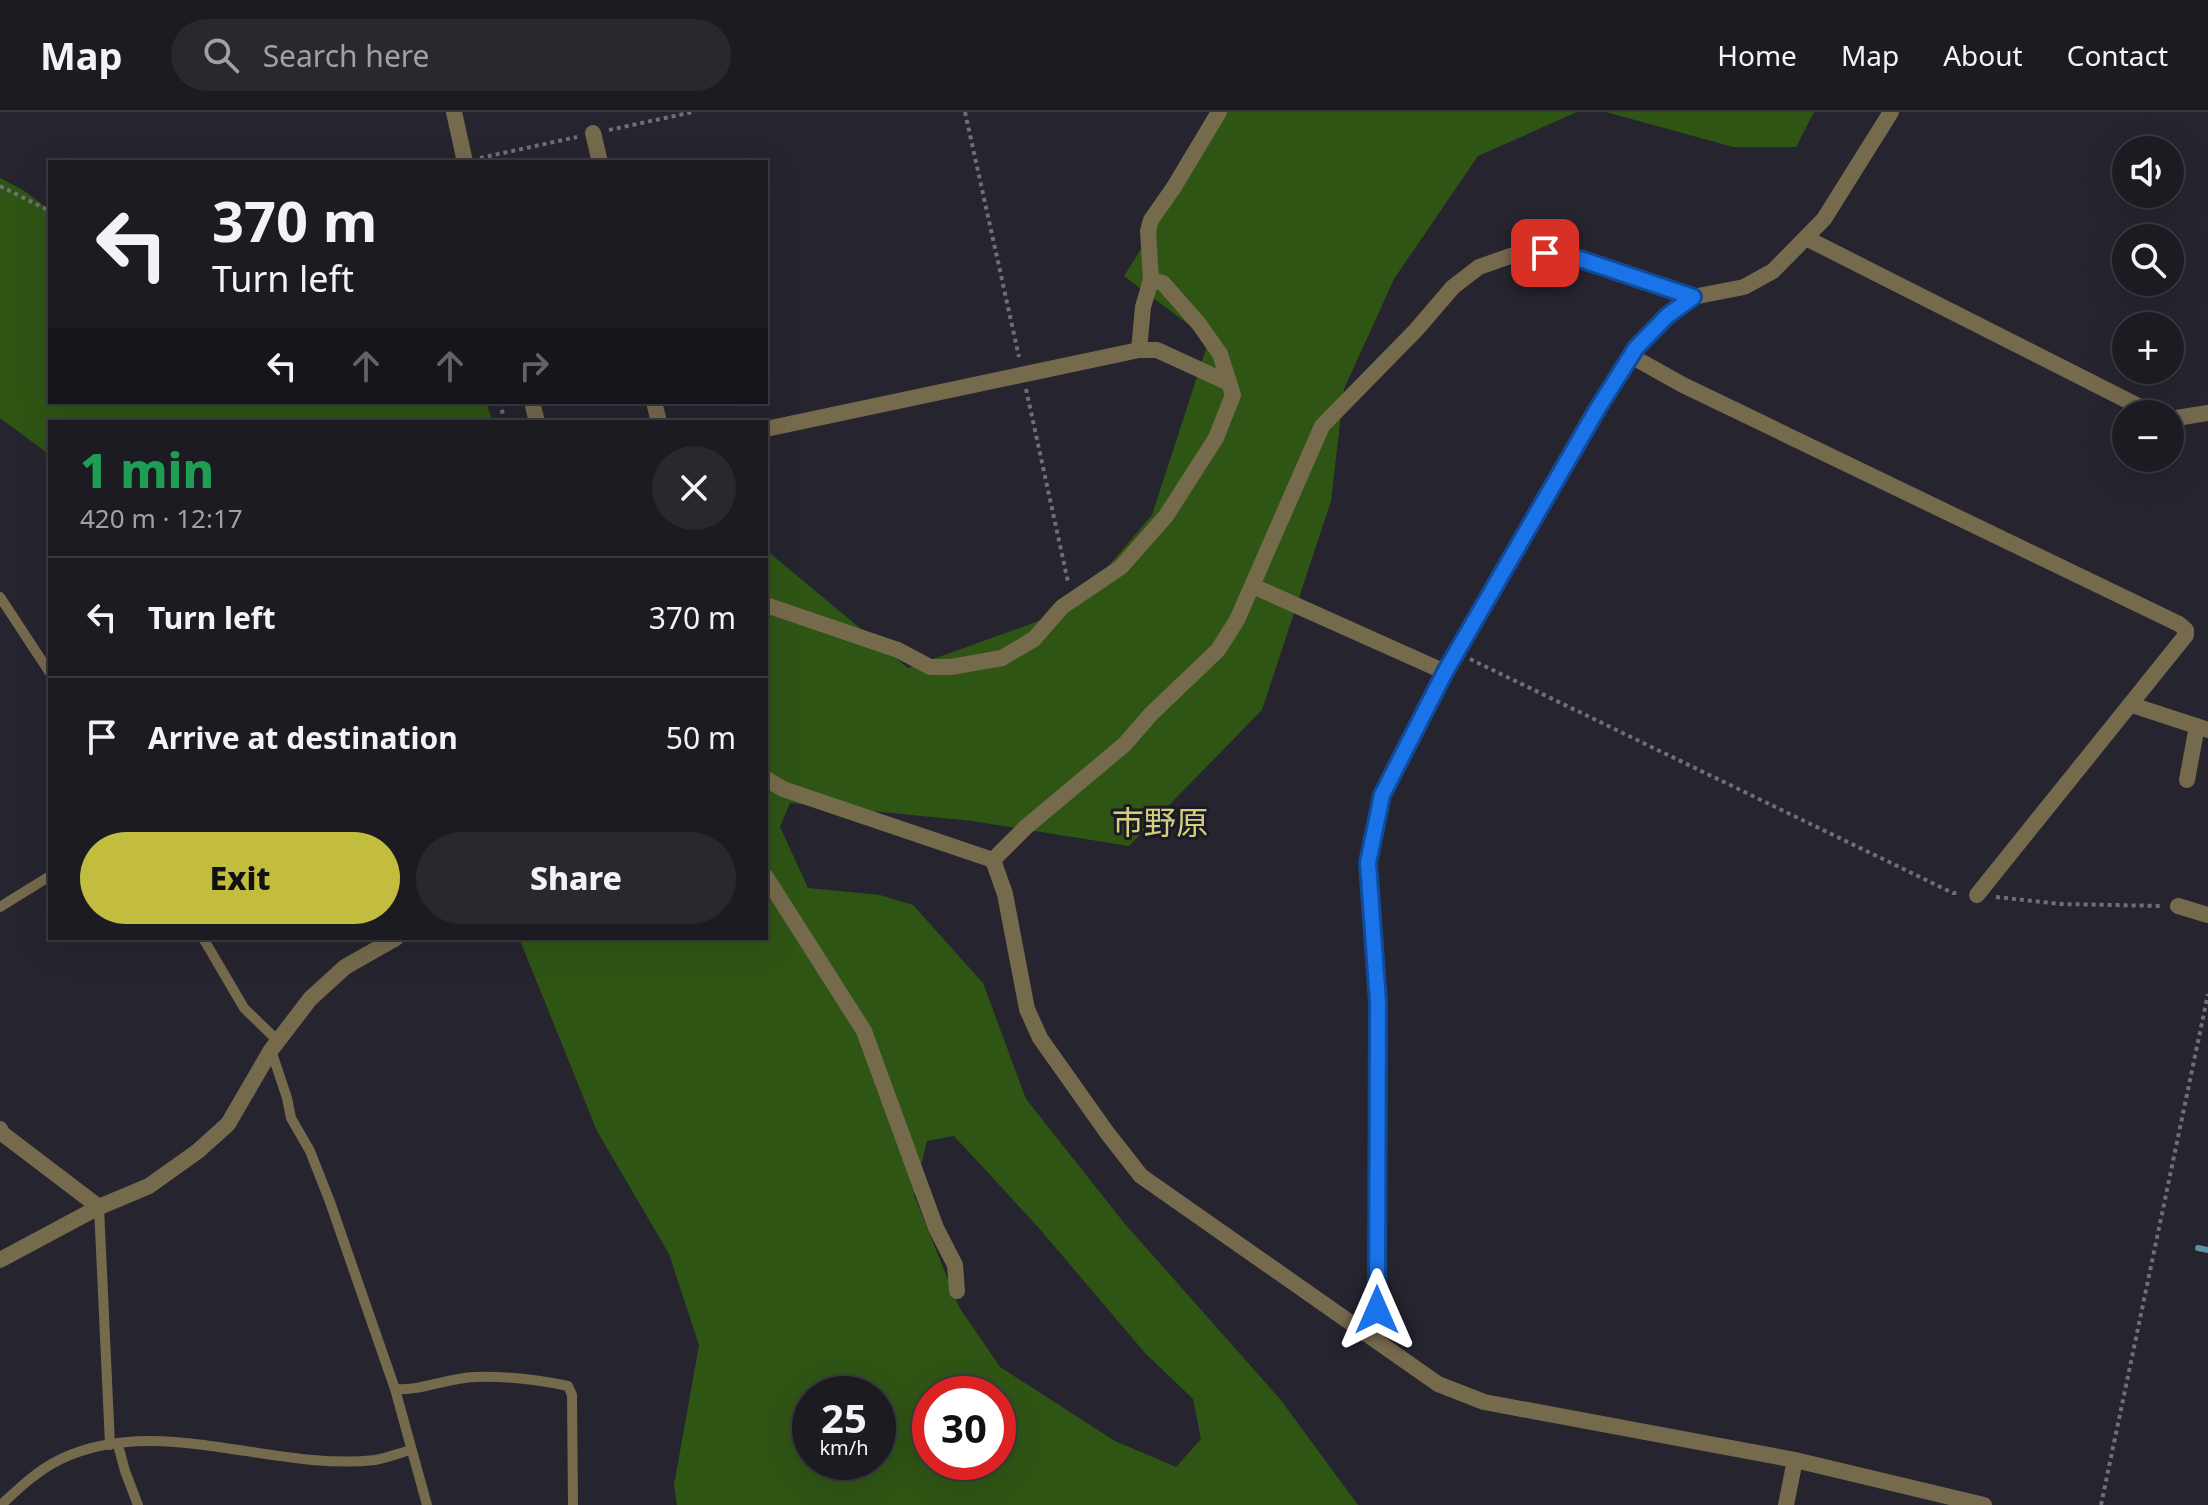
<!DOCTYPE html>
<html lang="en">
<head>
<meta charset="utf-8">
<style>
  body { margin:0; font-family:"Noto Sans","Noto Sans JP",sans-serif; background:#29282f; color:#f1f3f6; height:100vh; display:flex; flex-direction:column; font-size:30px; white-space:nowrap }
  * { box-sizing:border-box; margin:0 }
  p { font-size:26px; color:#a0a1a5 }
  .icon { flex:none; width:44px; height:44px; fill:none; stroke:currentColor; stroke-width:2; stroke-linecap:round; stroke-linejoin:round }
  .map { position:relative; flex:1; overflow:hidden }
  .panel { position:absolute; left:48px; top:308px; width:720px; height:520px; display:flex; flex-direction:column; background:#1c1b22; border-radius:0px; box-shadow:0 8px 32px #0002,0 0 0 2px #3a3940 }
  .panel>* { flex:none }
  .hud { position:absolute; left:48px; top:48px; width:720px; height:244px; border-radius:0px; box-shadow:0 8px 32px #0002,0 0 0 2px #3a3940; background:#1c1b22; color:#f1f3f6; overflow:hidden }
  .buttons { position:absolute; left:2112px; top:24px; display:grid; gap:16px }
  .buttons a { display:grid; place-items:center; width:72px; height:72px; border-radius:50%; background:#1c1b22; box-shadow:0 8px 32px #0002,0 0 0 2px #3a3940; font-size:40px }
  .speed { position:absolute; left:792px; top:1264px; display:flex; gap:16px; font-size:40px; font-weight:700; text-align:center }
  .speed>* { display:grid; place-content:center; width:104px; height:104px; border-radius:50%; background:#1c1b22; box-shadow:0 8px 32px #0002,0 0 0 2px #3a3940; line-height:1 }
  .speed small { font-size:20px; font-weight:400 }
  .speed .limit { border:12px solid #d22; background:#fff; color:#111 }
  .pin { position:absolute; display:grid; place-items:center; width:68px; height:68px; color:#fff; margin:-34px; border-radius:16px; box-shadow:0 4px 12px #0006 }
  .me { position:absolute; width:88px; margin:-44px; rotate:0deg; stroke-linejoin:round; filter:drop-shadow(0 0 6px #0008) }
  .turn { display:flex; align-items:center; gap:28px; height:168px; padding:0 32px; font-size:36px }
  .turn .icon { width:104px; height:104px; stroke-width:2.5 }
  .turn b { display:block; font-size:56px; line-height:68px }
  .lanes { display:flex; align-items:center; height:76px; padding:0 32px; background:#0003; justify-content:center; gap:40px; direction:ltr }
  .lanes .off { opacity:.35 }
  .round { display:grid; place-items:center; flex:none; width:84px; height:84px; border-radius:42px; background:#29282f }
  .head { display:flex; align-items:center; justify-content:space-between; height:136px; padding:0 32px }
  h1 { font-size:48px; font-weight:800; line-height:60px; color:#1e9e55 }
  .primary-button { display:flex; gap:16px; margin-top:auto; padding:16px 32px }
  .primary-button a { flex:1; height:92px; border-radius:48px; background:#c3bd3f; color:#111; font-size:32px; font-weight:800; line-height:92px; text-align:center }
  .primary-button a+a { background:#29282f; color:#f1f3f6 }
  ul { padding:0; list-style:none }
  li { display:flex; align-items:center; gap:24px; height:120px; padding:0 32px; border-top:2px solid #3a3940 }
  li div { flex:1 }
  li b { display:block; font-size:30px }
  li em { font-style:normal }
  header { display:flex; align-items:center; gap:48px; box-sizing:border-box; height:112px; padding:0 40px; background:#1c1b22; border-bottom:2px solid #3a3940 }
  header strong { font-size:38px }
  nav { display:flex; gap:44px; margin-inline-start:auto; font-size:28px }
  .search { width:560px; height:72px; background:#29282f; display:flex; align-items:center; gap:20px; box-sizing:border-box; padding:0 28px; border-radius:44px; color:#a0a1a5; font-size:30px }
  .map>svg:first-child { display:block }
  .forest { fill:#2f5515; fill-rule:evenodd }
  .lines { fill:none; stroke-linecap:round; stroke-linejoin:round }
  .stream { stroke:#5893a1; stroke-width:6 }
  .path { stroke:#706e77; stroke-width:4; stroke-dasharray:4 4; stroke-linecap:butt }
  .lane { stroke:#766a4d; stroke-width:10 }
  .street { stroke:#766a4d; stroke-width:16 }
  .route-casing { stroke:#114b97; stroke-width:20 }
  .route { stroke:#1a73e8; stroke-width:14 }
  .labels { text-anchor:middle; stroke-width:6; stroke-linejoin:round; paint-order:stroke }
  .quarter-label { font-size:32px; fill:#d2cf81; stroke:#1c1a24 }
</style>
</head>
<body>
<header>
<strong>Map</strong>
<div class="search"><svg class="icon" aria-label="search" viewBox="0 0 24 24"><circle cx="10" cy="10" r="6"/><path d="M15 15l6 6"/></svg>Search here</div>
<nav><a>Home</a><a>Map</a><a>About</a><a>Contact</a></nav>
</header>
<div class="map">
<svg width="2208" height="1393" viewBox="0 0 2208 1393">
  <rect width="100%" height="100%" fill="#26242e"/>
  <!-- forest -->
  <g class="forest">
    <path d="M1227,0H1577L1478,44L1394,167L1344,277L1331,389L1262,598L1129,734L972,709L790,691L780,715L808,776L880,783L913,793L983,871L1026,987L1125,1112L1280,1287L1358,1393H677L674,1373L699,1233L669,1142L597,1019L519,826H766V438L908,556L1072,497L1152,403L1209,228L1124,164ZM954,1024L1038,1115L1145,1241L1193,1287L1201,1327L1176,1355L1115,1329L1000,1255L959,1195L914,1083L927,1029ZM810,1282H878V1350H810ZM930,1282H998V1350H930Z"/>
    <path d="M1606,0H1814L1796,35H1733Z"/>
    <path d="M0,66L23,78L50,98V290H486L493,310H50V343L0,306Z"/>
  </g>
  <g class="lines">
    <!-- stream -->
    <path class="stream" d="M2198,1136L2208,1138"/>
    <!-- path -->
    <g class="path">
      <path d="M965,0L1019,245"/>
      <path d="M609,18L693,0"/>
      <path d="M480,46L577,25"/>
      <path d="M0,74L50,99"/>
      <path d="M1026,277L1068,470"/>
      <path d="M500,290L503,303"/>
      <path d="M1470,547L1953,781H1959"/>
      <path d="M1996,785L2061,792L2163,794"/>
      <path d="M2101,1393L2208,882"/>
    </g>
    <!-- lane -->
    <g class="lane">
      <path d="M0,485L50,561"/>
      <path d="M0,795L50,764"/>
      <path d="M203,826L244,896L278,929"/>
      <path d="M271,938L287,986L291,1006L310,1039L330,1090L395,1277L427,1393"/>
      <path d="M99,1095L110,1333"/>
      <path d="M395,1277C422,1279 447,1266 475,1265C504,1264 539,1268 568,1274L572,1283L573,1393"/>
      <path d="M118,1333L125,1359L138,1393"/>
      <path d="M1,1393C19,1376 37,1359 59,1348C157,1300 273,1360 375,1348C387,1346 399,1341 411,1338"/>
    </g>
    <!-- street -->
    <g class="street">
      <path d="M454,0L465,50"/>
      <path d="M593,21L600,50"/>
      <path d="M1806,126L2154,302"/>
      <path d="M1139,238L1143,195L1151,168L1148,119L1151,108L1174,75L1219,0"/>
      <path d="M1631,244L1683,273L2179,512L2186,518V523L1977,783"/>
      <path d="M532,290L537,310"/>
      <path d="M654,290L659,310"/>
      <path d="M2170,307L2208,301"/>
      <path d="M766,317L1139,238H1157L1229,271"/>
      <path d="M1253,474L1445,560"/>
      <path d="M766,493L898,538L930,555H951L1002,546L1034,527L1062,495L1121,455L1166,404L1216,326L1233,283L1220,242L1199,212L1163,171L1151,168"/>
      <path d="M2132,593L2208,618"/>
      <path d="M766,667L783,677L993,748"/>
      <path d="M2187,668L2197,614"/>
      <path d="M993,748L1005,782L1027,897L1040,926L1108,1022L1141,1064L1438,1272L1484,1290L1795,1348L1984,1393"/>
      <path d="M993,748L1026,715L1125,632L1151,602L1218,538L1237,508L1322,314L1416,218L1453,175L1479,155L1522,140L1568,143L1693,185"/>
      <path d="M766,765L864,919L936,1116L955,1153L957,1179"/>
      <path d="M2178,794L2208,803"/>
      <path d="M0,1017L3,1022L99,1095"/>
      <path d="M0,1148L99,1095L149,1074L198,1039L228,1012L271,938L310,887L345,855L396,826"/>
      <path d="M1377,1229L1378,890L1368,751L1382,683L1445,560L1598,296L1636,236L1667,204L1693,185L1744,175L1773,159L1824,107L1891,0"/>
      <path d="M1786,1393L1795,1348"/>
    </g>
  </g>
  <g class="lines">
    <defs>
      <path id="route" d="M1377,1198L1378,890L1368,751L1382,683L1445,560L1598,296L1636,236L1667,204L1693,185L1568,143L1545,141"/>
    </defs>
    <!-- route casing -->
    <use href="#route" class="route-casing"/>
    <!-- route -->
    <use href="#route" class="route"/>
  </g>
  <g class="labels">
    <!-- quarter labels -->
    <g class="quarter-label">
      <text x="1160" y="722">市野原</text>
    </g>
  </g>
</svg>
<div class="buttons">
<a><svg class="icon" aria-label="sound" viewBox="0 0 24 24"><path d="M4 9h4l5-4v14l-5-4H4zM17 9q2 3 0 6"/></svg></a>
<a><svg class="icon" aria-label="search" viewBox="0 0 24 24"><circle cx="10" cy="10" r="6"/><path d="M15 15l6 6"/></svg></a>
<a>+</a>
<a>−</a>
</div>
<div class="speed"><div>25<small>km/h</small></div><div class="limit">30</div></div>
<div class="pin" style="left:1545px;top:141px;background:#d93025"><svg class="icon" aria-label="arrive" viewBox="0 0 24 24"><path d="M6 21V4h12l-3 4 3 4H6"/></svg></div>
<svg class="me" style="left:1377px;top:1198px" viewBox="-20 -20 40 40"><path d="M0-17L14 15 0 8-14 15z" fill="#1a73e8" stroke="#fff" stroke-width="4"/></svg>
<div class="hud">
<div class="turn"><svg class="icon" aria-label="left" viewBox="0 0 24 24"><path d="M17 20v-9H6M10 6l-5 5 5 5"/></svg><div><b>370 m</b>Turn left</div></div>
<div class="lanes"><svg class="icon" aria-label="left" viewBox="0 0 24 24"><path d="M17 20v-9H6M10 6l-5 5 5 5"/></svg><svg class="icon off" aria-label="ahead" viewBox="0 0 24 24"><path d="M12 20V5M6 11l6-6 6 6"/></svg><svg class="icon off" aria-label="ahead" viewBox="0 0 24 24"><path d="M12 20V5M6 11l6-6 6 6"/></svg><svg class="icon off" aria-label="right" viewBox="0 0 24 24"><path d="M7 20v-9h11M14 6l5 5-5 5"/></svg></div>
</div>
<section class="panel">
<div class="head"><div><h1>1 min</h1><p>420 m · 12:17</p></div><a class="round"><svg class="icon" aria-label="close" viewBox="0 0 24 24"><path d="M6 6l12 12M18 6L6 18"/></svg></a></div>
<ul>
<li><svg class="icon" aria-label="left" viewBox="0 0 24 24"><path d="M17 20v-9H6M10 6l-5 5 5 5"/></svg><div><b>Turn left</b></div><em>370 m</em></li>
<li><svg class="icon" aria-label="arrive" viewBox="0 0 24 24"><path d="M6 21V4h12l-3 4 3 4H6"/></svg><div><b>Arrive at destination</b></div><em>50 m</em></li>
</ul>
<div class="primary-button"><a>Exit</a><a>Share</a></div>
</section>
</div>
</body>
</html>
